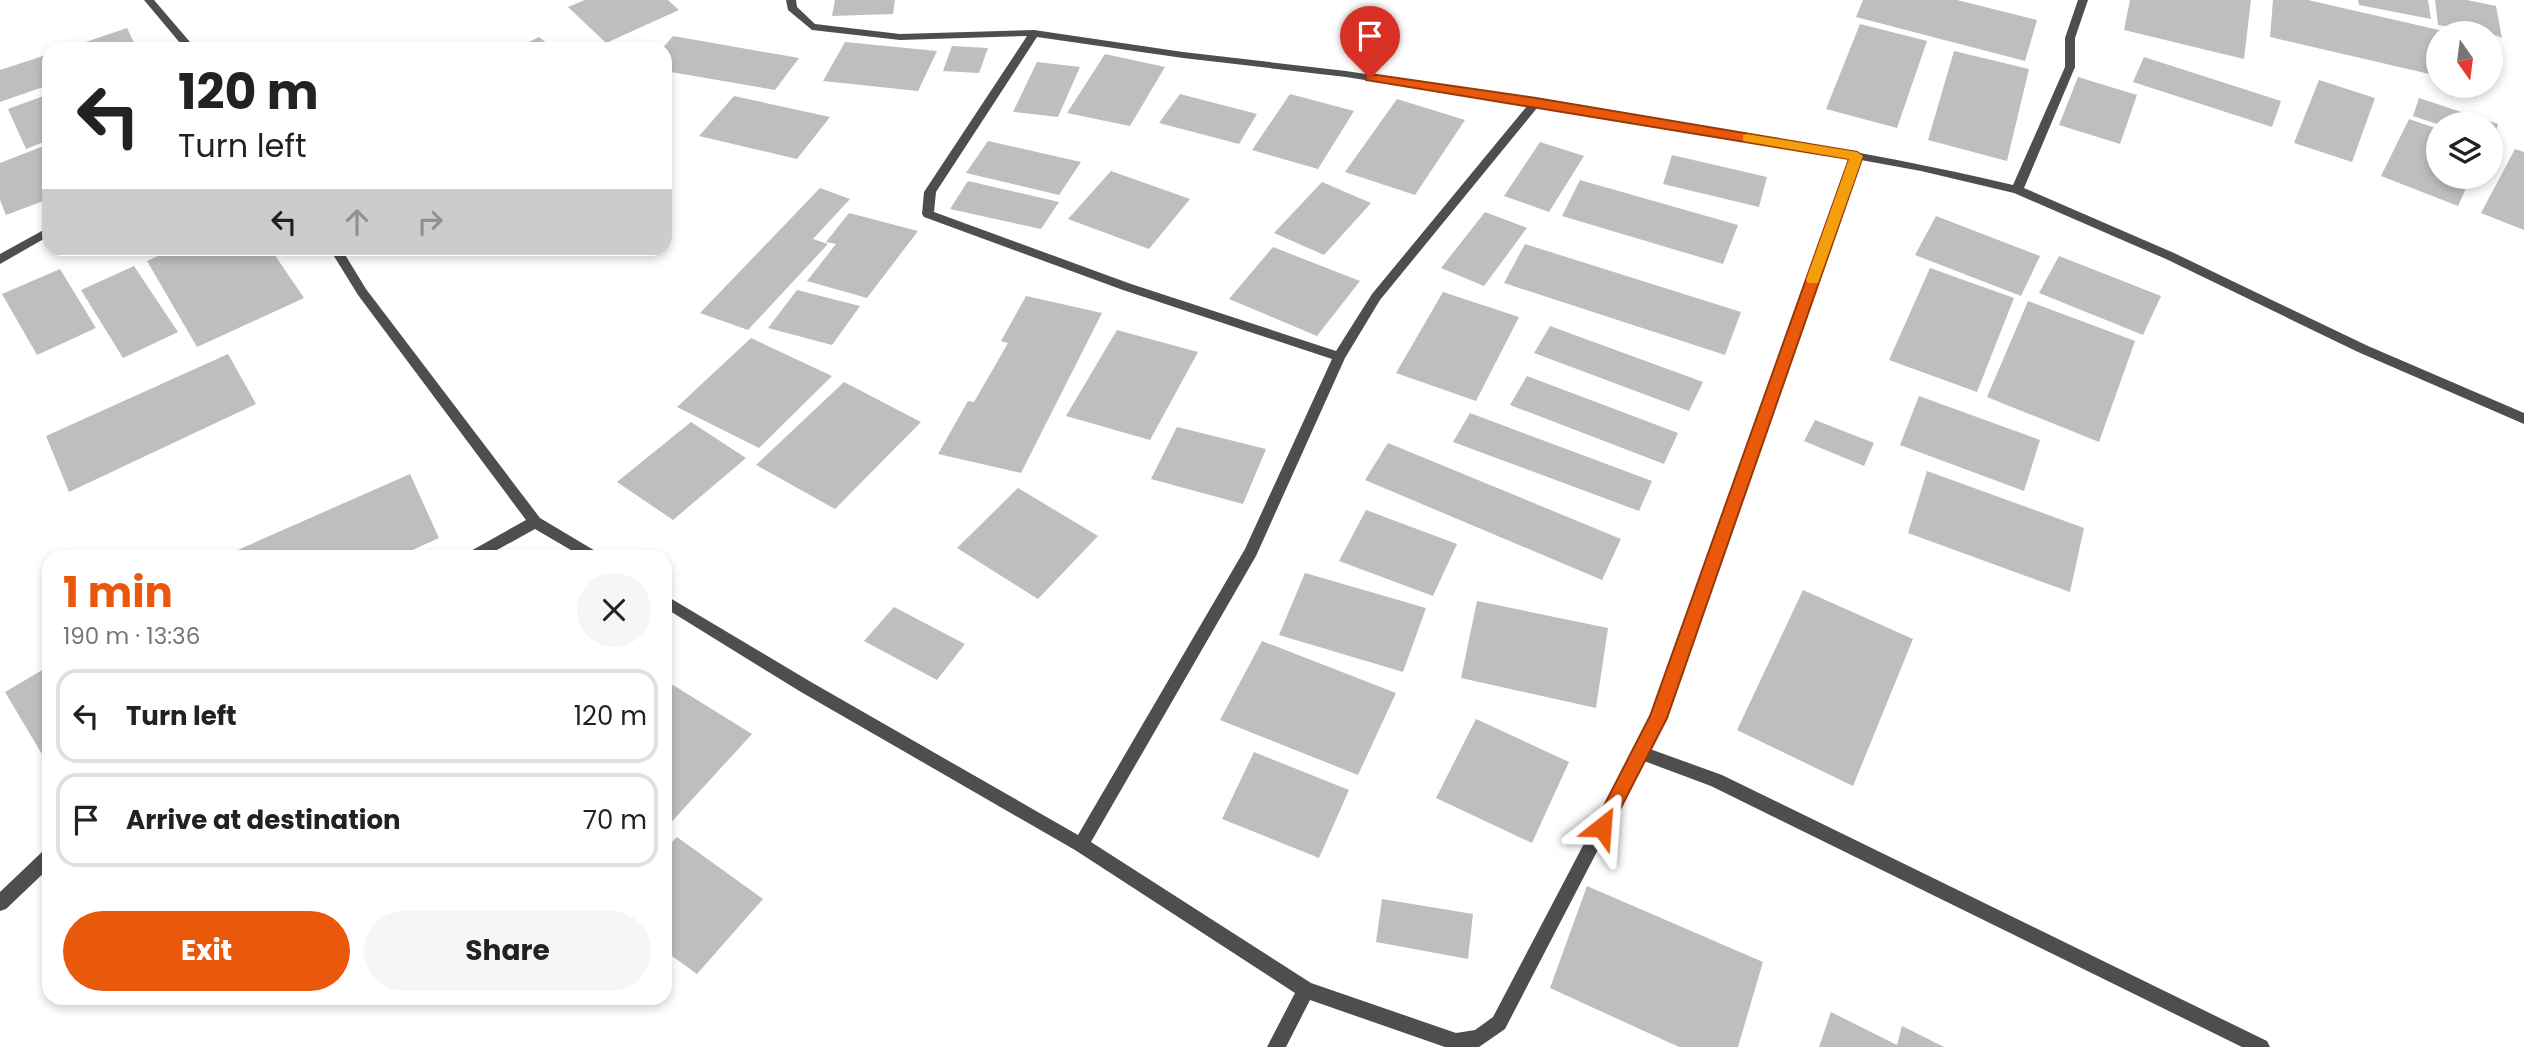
<!DOCTYPE html>
<html lang="en">
<head>
<meta charset="utf-8">
<style>
  body { margin:0; font-family:Poppins,sans-serif; background:#f6f6f6; color:#222; height:100vh; display:flex; flex-direction:column; font-size:26px; white-space:nowrap }
  * { box-sizing:border-box; margin:0 }
  p { font-size:23px; color:#767676 }
  .icon { flex:none; width:38px; height:38px; fill:none; stroke:currentColor; stroke-width:2; stroke-linecap:round; stroke-linejoin:round }
  .map { position:relative; flex:1; overflow:hidden }
  .sheet { position:absolute; left:42px; top:550px; width:630px; height:455px; display:flex; flex-direction:column; background:#fff; border-radius:21px; box-shadow:0 4px 10px #0003 }
  .sheet>* { flex:none }
  .banner { position:absolute; left:42px; top:42px; width:630px; height:214px; border-radius:21px; box-shadow:0 4px 10px #0003; background:#fff; color:#222; overflow:hidden }
  .needle { width:46px; rotate:166deg }
  .controls { position:absolute; left:2426px; top:21px; display:grid; gap:14px }
  .controls a { display:grid; place-items:center; width:77px; height:77px; border-radius:50%; background:#fff; box-shadow:0 4px 10px #0003; font-size:35px }
  .pin { position:absolute; display:grid; place-items:center; width:60px; height:60px; color:#fff; margin:-72px -30px; border-radius:50% 50% 50% 0; rotate:-45deg; box-shadow:0 0 7px #0007 }
  .pin .icon { rotate:45deg }
  .me { position:absolute; width:77px; margin:-38px; rotate:28deg; stroke-linejoin:round; filter:drop-shadow(0 0 5px #0008) }
  .turn { display:flex; align-items:center; gap:24px; height:147px; padding:0 21px; font-size:32px }
  .turn .icon { width:91px; height:91px; stroke-width:2.5 }
  .turn b { display:block; font-size:49px; line-height:60px }
  .lanes { display:flex; align-items:center; height:66px; padding:0 21px; background:#0003; justify-content:center; gap:35px; direction:ltr }
  .lanes .off { opacity:.35 }
  .round { display:grid; place-items:center; flex:none; width:74px; height:74px; border-radius:37px; background:#f6f6f6 }
  .overview { display:flex; align-items:center; justify-content:space-between; height:119px; padding:0 21px }
  h1 { font-size:42px; font-weight:700; line-height:52px; color:#ea580c }
  .primary-button { display:flex; gap:14px; margin-top:auto; padding:14px 21px }
  .primary-button a { flex:1; height:80px; border-radius:42px; background:#ea580c; color:#fff; font-size:28px; font-weight:700; line-height:80px; text-align:center }
  .primary-button a+a { background:#f6f6f6; color:#222 }
  ul { padding:0; list-style:none }
  li { display:flex; align-items:center; gap:21px; height:94px; margin:0 14px 10px; padding:0 7px; border:4px solid #e0e0e0; border-radius:21px }
  li div { flex:1 }
  li b { display:block; font-size:26px }
  li em { font-style:normal }
  .map>svg:first-child { display:block }
  .building { fill:#bebebe }
  .lines { fill:none; stroke-linecap:round; stroke-linejoin:round }
  .street { fill:#4e4e4e; fill-rule:evenodd }
  .route { fill:#ea580c; stroke:#983908; stroke-width:2 }
  .slow { fill:#f59e0b }
</style>
</head>
<body>
<div class="map">
<svg width="2524" height="1047" viewBox="0 0 2524 1047">
  <rect width="100%" height="100%" fill="#fff"/>
  <!-- building -->
  <g class="building">
    <path d="M585,0H668L679,10L606,43L568,7Z"/>
    <path d="M835,0H895L893,14L832,16Z"/>
    <path d="M1863,0H1957L2037,20L2025,61L1856,17Z"/>
    <path d="M2130,0H2251L2244,59L2124,30Z"/>
    <path d="M2273,0H2308L2452,33H2438V76L2270,37Z"/>
    <path d="M2358,0H2428L2431,19L2359,5Z"/>
    <path d="M2435,0H2467L2496,6L2502,38L2490,33L2438,25Z"/>
    <path d="M1860,24L1927,41L1897,128L1826,109Z"/>
    <path d="M127,28L137,49H65Z"/>
    <path d="M673,36L799,58L775,90L665,71V49H662Z"/>
    <path d="M539,37L554,49H515Z"/>
    <path d="M845,42L937,51L918,91L823,81Z"/>
    <path d="M952,46L988,48L979,73L943,71Z"/>
    <path d="M1954,51L2029,69L2007,161L1928,140Z"/>
    <path d="M49,54V85L0,102V70Z"/>
    <path d="M1105,54L1165,67L1130,126L1067,113Z"/>
    <path d="M2144,57L2281,101L2272,127L2133,82Z"/>
    <path d="M1037,62L1080,67L1058,117L1013,112Z"/>
    <path d="M2078,77L2137,95L2120,144L2059,125Z"/>
    <path d="M2319,80L2375,98L2352,162L2294,143Z"/>
    <path d="M49,94V140L26,149L8,109Z"/>
    <path d="M1180,94L1257,114L1239,144L1159,123Z"/>
    <path d="M1290,94L1354,111L1318,169L1252,150Z"/>
    <path d="M734,96L830,117L797,159L699,136Z"/>
    <path d="M2419,98L2498,124L2493,143L2490,142V124H2437L2413,116Z"/>
    <path d="M1397,99L1465,120L1415,195L1345,172Z"/>
    <path d="M2409,119L2438,129V177H2471L2458,206L2381,176Z"/>
    <path d="M988,141L1081,162L1059,195L966,173Z"/>
    <path d="M1540,142L1584,156L1549,212L1504,196Z"/>
    <path d="M49,144V199L6,215L0,200V163Z"/>
    <path d="M2515,149L2524,152V230L2481,213Z"/>
    <path d="M1672,155L1767,177L1759,207L1663,184Z"/>
    <path d="M1111,171L1190,199L1149,249L1068,219Z"/>
    <path d="M1580,180L1738,225L1723,264L1562,216Z"/>
    <path d="M968,181L1059,202L1041,229L950,209Z"/>
    <path d="M1322,182L1371,203L1324,255L1274,233Z"/>
    <path d="M820,188L850,199L813,239L828,244L748,330L700,313Z"/>
    <path d="M1485,212L1527,228L1484,286L1441,268Z"/>
    <path d="M849,213L918,231L867,298L807,281L836,244L826,242Z"/>
    <path d="M1936,216L2040,256L2021,296L1915,255Z"/>
    <path d="M1525,244L1741,312L1725,355L1504,283Z"/>
    <path d="M1273,247L1360,281L1317,336L1229,299Z"/>
    <path d="M175,248H270L304,298L197,347L147,261Z"/>
    <path d="M2059,256L2161,296L2143,335L2039,293Z"/>
    <path d="M134,266L178,332L123,358L81,290Z"/>
    <path d="M1930,268L2014,298L1977,392L1889,360Z"/>
    <path d="M60,269L96,328L37,355L2,294Z"/>
    <path d="M797,290L860,306L832,345L768,328Z"/>
    <path d="M1443,292L1519,317L1476,401L1396,373Z"/>
    <path d="M1026,296L1102,313L1021,473L938,454L968,401L974,402L1008,343L1001,341Z"/>
    <path d="M2028,301L2135,341L2099,442L1987,397Z"/>
    <path d="M1550,326L1703,382L1689,411L1534,353Z"/>
    <path d="M1117,330L1198,352L1150,440L1066,416Z"/>
    <path d="M751,338L832,376L759,448L677,407Z"/>
    <path d="M228,354L256,404L69,492L46,436Z"/>
    <path d="M1527,376L1678,433L1664,464L1510,405Z"/>
    <path d="M844,382L921,422L835,509L756,465Z"/>
    <path d="M1919,396L2040,440L2024,491L1900,445Z"/>
    <path d="M1470,413L1652,481L1639,511L1453,442Z"/>
    <path d="M1815,420L1874,443L1864,466L1804,441Z"/>
    <path d="M691,422L746,458L673,520L617,482Z"/>
    <path d="M1177,427L1266,449L1243,504L1151,479Z"/>
    <path d="M1388,443L1621,539L1602,580L1365,480Z"/>
    <path d="M1927,471L2084,528L2070,592L1908,533Z"/>
    <path d="M410,474L439,538L399,556H224Z"/>
    <path d="M1018,488L1098,536L1038,599L957,548Z"/>
    <path d="M1366,510L1457,544L1433,596L1339,561Z"/>
    <path d="M1305,573L1426,608L1403,672L1279,635Z"/>
    <path d="M1803,590L1913,639L1853,786L1737,730Z"/>
    <path d="M1477,601L1608,628L1596,708L1461,678Z"/>
    <path d="M894,607L965,644L937,680L864,641Z"/>
    <path d="M1262,641L1396,693L1358,775L1220,720Z"/>
    <path d="M49,666V766L5,692Z"/>
    <path d="M673,685L752,734L665,829V693Z"/>
    <path d="M1476,719L1569,762L1532,843L1436,798Z"/>
    <path d="M1254,752L1349,790L1319,858L1222,819Z"/>
    <path d="M677,837L763,899L697,974L665,951V849Z"/>
    <path d="M1587,886L1763,962L1738,1047H1679L1550,988Z"/>
    <path d="M1382,899L1473,914L1468,959L1376,942Z"/>
    <path d="M1831,1012L1897,1045L1902,1026L1944,1047H1819Z"/>
  </g>
  <g class="lines">
    <!-- street -->
    <g class="street">
      <path d="M144,0H154L196,49H185Z"/>
      <path d="M786,0H796L797,7L815,24L900,34L1034,30L1183,52L1346,71L1532,100L1536,99L1541,101C1699,126 1858,148 2013,185L2065,67V38L2078,0H2088L2075,38V67L2024,188L2174,253L2368,346L2524,413V424L2358,352L2166,259L2014,193L1921,171L1861,160L1666,717L1650,749L1722,775L2267,1041L2270,1047H2242L1711,786L1644,761L1505,1029L1479,1047H1445L1310,1000L1286,1047H1267L1295,993L1075,850L801,692L665,608V595L811,682L1078,835L1245,549L1332,359L1123,290L924,217L922,214L924,192L1027,36L900,40L812,30L788,10ZM1037,37L1183,58L1346,77L1527,106L1372,294L1336,351L1131,284L934,212L936,192ZM1537,108L1851,158L1651,716L1493,1017L1475,1030L1456,1033L1311,983L1091,842L1256,556L1345,358L1380,300Z"/>
      <path d="M49,227V236L0,264V254Z"/>
      <path d="M329,248H341L366,289L540,518L597,552L599,556H581L535,529L486,556H467L469,552L526,520L358,295Z"/>
      <path d="M49,849V868L6,909L0,911V892L43,851Z"/>
    </g>
  </g>
  <!-- route -->
  <path class="route" d="M1370,74L1536,98L1857,152L1863,156L1667,718L1608,833L1602,835L1595,833L1593,827L1650,716L1849,159L1366,80V75Z"/>
  <!-- slow -->
  <path class="slow" d="M1747,134L1857,152L1863,156L1818,283H1808L1806,280L1849,159L1743,141V135Z"/>
</svg>
<div class="controls">
<a><svg class="needle" viewBox="-14 -14 28 28"><path d="M0-13l5 13h-10z" fill="#e53935"/><path d="M0 13l5-13h-10z" fill="#767676"/></svg></a>
<a><svg class="icon" aria-label="layers" viewBox="0 0 24 24"><path d="M12 4l9 5-9 5-9-5zM3 14l9 5 9-5"/></svg></a>
</div>
<div class="pin" style="left:1370px;top:78px;background:#d93025"><svg class="icon" aria-label="arrive" viewBox="0 0 24 24"><path d="M6 21V4h12l-3 4 3 4H6"/></svg></div>
<svg class="me" style="left:1602px;top:827px" viewBox="-20 -20 40 40"><path d="M0-17L14 15 0 8-14 15z" fill="#ea580c" stroke="#fff" stroke-width="4"/></svg>
<div class="banner">
<div class="turn"><svg class="icon" aria-label="left" viewBox="0 0 24 24"><path d="M17 20v-9H6M10 6l-5 5 5 5"/></svg><div><b>120 m</b>Turn left</div></div>
<div class="lanes"><svg class="icon" aria-label="left" viewBox="0 0 24 24"><path d="M17 20v-9H6M10 6l-5 5 5 5"/></svg><svg class="icon off" aria-label="ahead" viewBox="0 0 24 24"><path d="M12 20V5M6 11l6-6 6 6"/></svg><svg class="icon off" aria-label="right" viewBox="0 0 24 24"><path d="M7 20v-9h11M14 6l5 5-5 5"/></svg></div>
</div>
<section class="sheet">
<div class="overview"><div><h1>1 min</h1><p>190 m · 13:36</p></div><a class="round"><svg class="icon" aria-label="close" viewBox="0 0 24 24"><path d="M6 6l12 12M18 6L6 18"/></svg></a></div>
<ul>
<li><svg class="icon" aria-label="left" viewBox="0 0 24 24"><path d="M17 20v-9H6M10 6l-5 5 5 5"/></svg><div><b>Turn left</b></div><em>120 m</em></li>
<li><svg class="icon" aria-label="arrive" viewBox="0 0 24 24"><path d="M6 21V4h12l-3 4 3 4H6"/></svg><div><b>Arrive at destination</b></div><em>70 m</em></li>
</ul>
<div class="primary-button"><a>Exit</a><a>Share</a></div>
</section>
</div>
</body>
</html>
